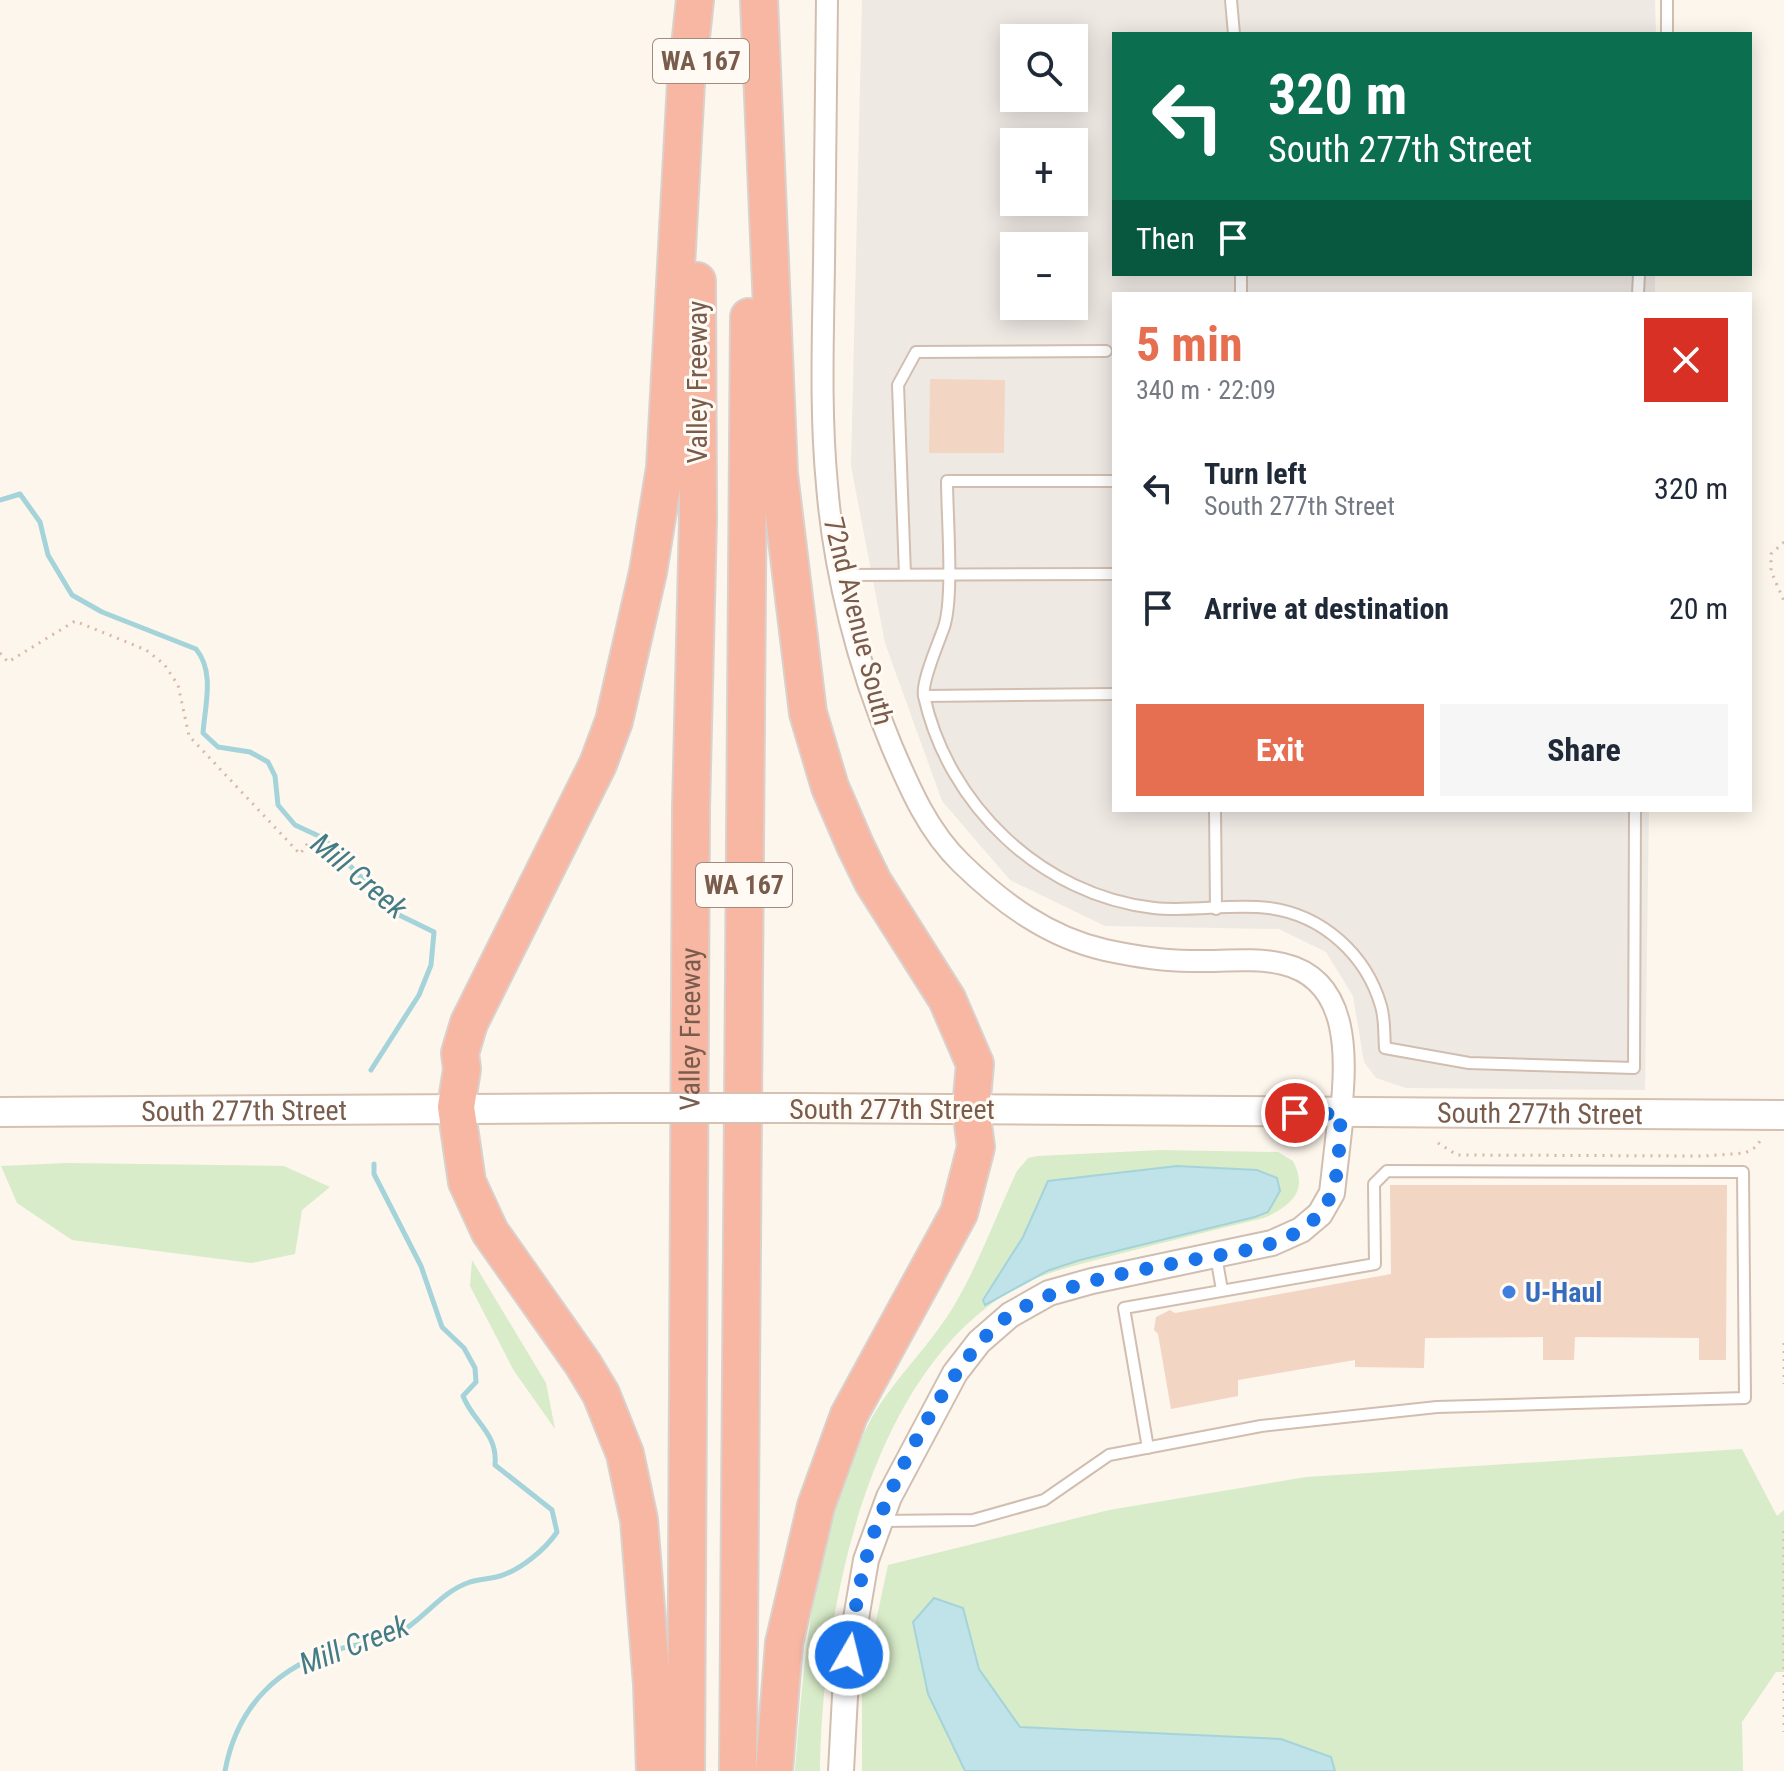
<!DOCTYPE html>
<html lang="en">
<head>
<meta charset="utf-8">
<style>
  body { margin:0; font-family:"Roboto Condensed",sans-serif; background:#f6f6f7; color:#1f2937; height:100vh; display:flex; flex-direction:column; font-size:30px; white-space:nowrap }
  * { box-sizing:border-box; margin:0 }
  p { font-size:26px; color:#747a83 }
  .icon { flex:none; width:44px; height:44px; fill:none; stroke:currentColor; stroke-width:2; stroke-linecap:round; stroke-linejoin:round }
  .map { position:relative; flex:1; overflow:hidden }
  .sheet { position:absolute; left:1112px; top:292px; width:640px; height:520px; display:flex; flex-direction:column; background:#fff; border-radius:0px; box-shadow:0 4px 20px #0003 }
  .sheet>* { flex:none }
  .hud { position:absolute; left:1112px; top:32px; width:640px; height:244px; border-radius:0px; box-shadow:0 4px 20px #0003; background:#0b6e4f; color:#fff; overflow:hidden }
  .buttons { position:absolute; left:1000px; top:24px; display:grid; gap:16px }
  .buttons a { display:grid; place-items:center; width:88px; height:88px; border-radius:0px; background:#fff; box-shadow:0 4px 20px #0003; font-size:40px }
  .pin { position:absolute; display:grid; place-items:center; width:68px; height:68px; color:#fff; margin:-34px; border:4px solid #fff; border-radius:50%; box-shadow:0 2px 8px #0007 }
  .me { position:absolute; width:88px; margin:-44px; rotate:8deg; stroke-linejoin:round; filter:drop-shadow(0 0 6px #0008) }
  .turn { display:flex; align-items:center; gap:28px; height:168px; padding:0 24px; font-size:36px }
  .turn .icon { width:104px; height:104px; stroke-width:2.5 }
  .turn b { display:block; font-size:56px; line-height:68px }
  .then { display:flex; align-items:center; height:76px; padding:0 24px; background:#0003; gap:16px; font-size:30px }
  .round { display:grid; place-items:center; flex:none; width:84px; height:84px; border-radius:0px; background:#f6f6f7 }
  .head { display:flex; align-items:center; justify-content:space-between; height:136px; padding:0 24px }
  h1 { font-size:48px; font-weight:700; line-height:60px; color:#e76f51 }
  .button { display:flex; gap:16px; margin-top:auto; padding:16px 24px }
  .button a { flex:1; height:92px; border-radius:0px; background:#e76f51; color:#fff; font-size:32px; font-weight:700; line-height:92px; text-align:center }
  .button a+a { background:#f6f6f7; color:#1f2937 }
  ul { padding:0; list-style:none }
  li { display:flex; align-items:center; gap:24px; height:120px; padding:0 24px }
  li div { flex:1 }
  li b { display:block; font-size:30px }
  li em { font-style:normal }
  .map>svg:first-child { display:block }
  .industrial { fill:#efe9e4; fill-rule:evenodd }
  .green { fill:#d8ecc9 }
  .water { fill:#bfe3e8; stroke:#a5d3da; stroke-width:2 }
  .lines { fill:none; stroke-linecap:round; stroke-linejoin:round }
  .stream { stroke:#a5d3da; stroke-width:5 }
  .building { fill:#f3d5c3 }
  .service-casing { stroke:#d1beb0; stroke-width:14 }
  .minor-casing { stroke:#d1beb0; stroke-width:24 }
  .tertiary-casing { stroke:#d1beb0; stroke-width:28 }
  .secondary-casing { stroke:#d6c0b0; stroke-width:32 }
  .motorway-casing { stroke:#dad1cd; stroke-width:40 }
  .path { stroke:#d9b8a5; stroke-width:3; stroke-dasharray:2 6; stroke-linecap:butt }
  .service { stroke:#fff; stroke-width:10 }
  .minor { stroke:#fff; stroke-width:20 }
  .tertiary { stroke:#fff; stroke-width:24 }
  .secondary { stroke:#fff; stroke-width:28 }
  .motorway { stroke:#f7b7a3; stroke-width:36 }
  .secondary-bridge-casing { stroke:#d6c0b0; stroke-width:32; stroke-linecap:butt }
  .secondary-bridge { stroke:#fff; stroke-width:28 }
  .route { stroke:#1a73e8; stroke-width:14; stroke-dasharray:0 25.2 }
  .shop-dot { fill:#3f7fe0; stroke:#fffaf3; stroke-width:3 }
  .labels { text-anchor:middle; stroke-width:6; stroke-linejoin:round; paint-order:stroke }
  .shield { fill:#fffaf3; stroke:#a28b7f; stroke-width:2 }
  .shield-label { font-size:26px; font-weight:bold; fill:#7a5c4d }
  .street-label { font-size:28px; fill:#7a5c4d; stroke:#fffaf3 }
  .shop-label { font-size:28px; font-weight:bold; fill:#366cbe; stroke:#fffaf3; text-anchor:start }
  .water-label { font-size:30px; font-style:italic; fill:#437c86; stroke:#fffaf3 }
</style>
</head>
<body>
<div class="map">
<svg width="1784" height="1771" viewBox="0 0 1784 1771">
  <rect width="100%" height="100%" fill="#fdf6ec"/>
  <!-- industrial -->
  <path class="industrial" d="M862,0H1655L1656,34H1114V274H1655V294H1114V810H1649L1645,1090L1406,1088L1376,1078L1364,1062L1353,996L1326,952L1279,929L1105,926L1010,880L942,801L885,643L851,466ZM1014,38H1074V98H1014ZM1014,142H1074V202H1014ZM1014,246H1074V306H1014Z"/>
  <!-- green -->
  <g class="green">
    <path d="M1161,1150L1278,1152L1293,1161C1309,1191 1291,1206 1264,1218C1217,1229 1170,1241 1123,1253C1086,1263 1048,1270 1014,1289C866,1375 822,1614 820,1771H795C804,1656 814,1532 867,1427C889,1383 927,1350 952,1309C978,1266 996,1216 1017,1171L1028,1158L1038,1156Z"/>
    <path d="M68,1163L284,1166L330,1187L302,1210L295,1254L251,1263L72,1240L17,1203L1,1166Z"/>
    <path d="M472,1260L546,1383L555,1429L514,1371L470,1286Z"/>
    <path d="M1742,1449L1777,1516L1784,1510V1672H1776L1742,1722L1743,1771H1335L1330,1757C1227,1742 1125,1727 1020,1727L979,1668L963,1608L928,1694L965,1771H862V1686L888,1565L1109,1510L1306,1477Z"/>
  </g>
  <!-- water -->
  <g class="water">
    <path d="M1177,1166L1257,1170L1277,1178L1280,1191L1268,1212L1255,1217L1080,1260L1047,1271L985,1305L983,1300L1023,1237L1048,1181Z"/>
    <path d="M934,1598L963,1608L979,1669L1020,1727L1281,1739L1331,1757L1335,1771H965L928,1694L913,1622Z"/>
  </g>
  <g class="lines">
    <!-- stream -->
    <g class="stream">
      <path d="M0,500L20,494L40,522L48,555L72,595L102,612L196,649C215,672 205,705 203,733L218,747L250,752L268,762L275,776L278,805L295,825L323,838L397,914L434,932L431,965L419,995L371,1070"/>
      <path d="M225,1771C237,1706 279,1664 343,1648C360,1643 381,1643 396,1635C424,1620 440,1592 470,1582C480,1579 490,1579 500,1576C520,1570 545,1550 557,1532L552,1510L495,1465C498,1433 473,1422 463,1396L476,1382L475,1368L464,1348L442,1327L421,1266L374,1174V1164"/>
    </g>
  </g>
  <!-- building -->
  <g class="building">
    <path d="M930,379L1005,380L1004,453H929Z"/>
    <path d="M1390,1185H1727L1726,1360H1699V1338L1575,1337L1574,1360H1543V1337L1425,1338L1424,1368L1355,1367V1360L1238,1380V1396L1171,1409L1158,1334L1154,1330L1156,1317L1170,1310L1175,1313L1391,1274Z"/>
  </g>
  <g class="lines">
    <defs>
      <g id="service">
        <path d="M1231,0L1234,34"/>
        <path d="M1667,0V34"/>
        <path d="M1241,274V294"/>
        <path d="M1638,294L1639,274"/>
        <path d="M1114,481H947C947,516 954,597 944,627C939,642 921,682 924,696C948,805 1041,895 1154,908C1192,912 1232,903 1269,908C1322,915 1366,954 1381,1006C1385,1019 1384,1035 1385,1048L1469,1063L1634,1068L1635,810"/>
        <path d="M905,574L898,385L916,352L1106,351"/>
        <path d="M841,575L1114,574"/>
        <path d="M924,696L1114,694"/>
        <path d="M1215,810L1216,909"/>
        <path d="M1216,1256L1222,1290"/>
        <path d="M881,1521L973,1520L1044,1500L1109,1455L1261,1426L1437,1407L1745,1398L1743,1172L1387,1171L1374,1184L1375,1264L1124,1308L1148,1448"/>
      </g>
      <path id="minor" d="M827,0C826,88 825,176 824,264C823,338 820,412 827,485C834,573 858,666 892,747C910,789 928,831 961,863C1002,903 1048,937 1105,950C1133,956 1162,961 1190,961C1220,962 1253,957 1283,964C1352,980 1346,1061 1341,1114"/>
      <path id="tertiary" d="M841,1771L846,1677L866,1560L889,1497L955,1373L979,1342L1010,1315L1049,1293L1092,1281L1272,1243L1301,1230L1320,1214L1332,1193L1341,1114"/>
      <g id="secondary">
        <path id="s1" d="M802,1108L1784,1115"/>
        <path id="s2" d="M0,1112L618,1108"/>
      </g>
      <g id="motorway">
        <path d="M759,0L779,474L808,713L830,787L855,845L873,882L947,999L975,1064L971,1109L976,1147L959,1213L849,1415L816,1506L784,1643L774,1771"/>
        <path d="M655,1771L652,1684L639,1520L625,1454L601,1394L583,1364L490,1232L467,1182L456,1107L462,1069L460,1053L469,1023L598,764L614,721L648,572L665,468L686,83L695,0"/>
        <path id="s3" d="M686,1771L691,809L698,519L697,281"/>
        <path d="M738,1771L749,317"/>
      </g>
    </defs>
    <!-- service casing -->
    <use href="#service" class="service-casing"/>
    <!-- minor casing -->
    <use href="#minor" class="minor-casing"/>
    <!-- tertiary casing -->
    <use href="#tertiary" class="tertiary-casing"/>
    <!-- secondary casing -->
    <use href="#secondary" class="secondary-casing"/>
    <!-- motorway casing -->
    <use href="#motorway" class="motorway-casing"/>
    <!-- path -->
    <g class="path">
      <path d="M1784,542L1771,554V571L1784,601"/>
      <path d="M0,653L8,662L75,621L146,650L164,664L178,685L189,736L300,854L308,843"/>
      <path d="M1438,1143L1457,1155L1704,1156L1745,1153L1756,1147L1762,1138"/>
      <path d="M1784,1343V1384"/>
      <path d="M1784,1531V1732"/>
    </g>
    <!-- service -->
    <use href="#service" class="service"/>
    <!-- minor -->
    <use href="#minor" class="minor"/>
    <!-- tertiary -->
    <use href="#tertiary" class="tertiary"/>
    <!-- secondary -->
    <use href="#secondary" class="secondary"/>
    <!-- motorway -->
    <use href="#motorway" class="motorway"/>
    <defs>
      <path id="secondary-bridge" d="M618,1108H802"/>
    </defs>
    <!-- secondary-bridge casing -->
    <use href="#secondary-bridge" class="secondary-bridge-casing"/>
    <!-- secondary-bridge -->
    <use href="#secondary-bridge" class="secondary-bridge"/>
  </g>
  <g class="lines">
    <!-- route -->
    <path class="route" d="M849,1655C854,1613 861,1570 875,1530C896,1472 960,1345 1013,1313C1066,1282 1126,1273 1186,1261C1230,1252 1289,1250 1320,1213C1342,1188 1338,1146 1341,1114L1295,1113"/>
  </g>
  <!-- markers -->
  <circle class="shop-dot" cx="1509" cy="1292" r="8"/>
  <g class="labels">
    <!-- shield labels -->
    <g class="shield">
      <rect x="653" y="39" width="96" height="44" rx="6"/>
      <rect x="696" y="863" width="96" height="44" rx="6"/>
    </g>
    <g class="shield-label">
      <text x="701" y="70">WA 167</text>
      <text x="744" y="894">WA 167</text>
    </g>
    <!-- street labels -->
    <g class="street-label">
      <text transform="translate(697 382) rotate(-90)" y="10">Valley Freeway</text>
      <text transform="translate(859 621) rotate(76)" y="10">72nd Avenue South</text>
      <text dy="10" stroke="none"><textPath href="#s3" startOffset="742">Valley Freeway</textPath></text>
      <text dy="10" stroke="none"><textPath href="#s2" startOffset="244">South 277th Street</textPath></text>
      <text x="892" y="1119">South 277th Street</text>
      <text dy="10" stroke="none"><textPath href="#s1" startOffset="738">South 277th Street</textPath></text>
    </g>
    <!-- shop labels -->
    <g class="shop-label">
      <text x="1525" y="1302">U-Haul</text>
    </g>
    <!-- water labels -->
    <g class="water-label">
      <text transform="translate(359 876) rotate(40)" y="10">Mill Creek</text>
      <text transform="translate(354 1645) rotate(-21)" y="10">Mill Creek</text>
    </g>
  </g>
</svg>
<div class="buttons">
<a><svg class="icon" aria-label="search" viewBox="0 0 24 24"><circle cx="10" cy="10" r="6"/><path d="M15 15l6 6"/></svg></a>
<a>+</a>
<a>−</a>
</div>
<div class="pin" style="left:1295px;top:1113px;background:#d93025"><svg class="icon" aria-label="arrive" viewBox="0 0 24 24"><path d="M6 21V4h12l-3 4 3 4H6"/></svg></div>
<svg class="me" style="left:849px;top:1655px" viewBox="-20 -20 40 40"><circle r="17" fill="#1a73e8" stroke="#fff" stroke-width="3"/><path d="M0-11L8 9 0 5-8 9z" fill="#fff"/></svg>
<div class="hud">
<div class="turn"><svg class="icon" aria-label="left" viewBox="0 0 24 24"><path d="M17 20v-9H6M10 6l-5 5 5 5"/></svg><div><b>320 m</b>South 277th Street</div></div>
<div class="then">Then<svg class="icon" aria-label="arrive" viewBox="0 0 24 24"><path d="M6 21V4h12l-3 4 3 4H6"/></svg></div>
</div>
<section class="sheet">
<div class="head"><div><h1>5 min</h1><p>340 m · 22:09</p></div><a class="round" style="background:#d93025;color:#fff"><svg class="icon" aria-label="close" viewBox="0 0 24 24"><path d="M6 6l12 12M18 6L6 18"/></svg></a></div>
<ul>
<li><svg class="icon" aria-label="left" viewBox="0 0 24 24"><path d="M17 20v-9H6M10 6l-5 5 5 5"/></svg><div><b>Turn left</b><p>South 277th Street</p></div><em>320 m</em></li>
<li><svg class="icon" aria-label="arrive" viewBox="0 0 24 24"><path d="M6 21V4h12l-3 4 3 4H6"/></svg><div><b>Arrive at destination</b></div><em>20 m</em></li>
</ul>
<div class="button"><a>Exit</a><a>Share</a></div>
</section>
</div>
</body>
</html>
